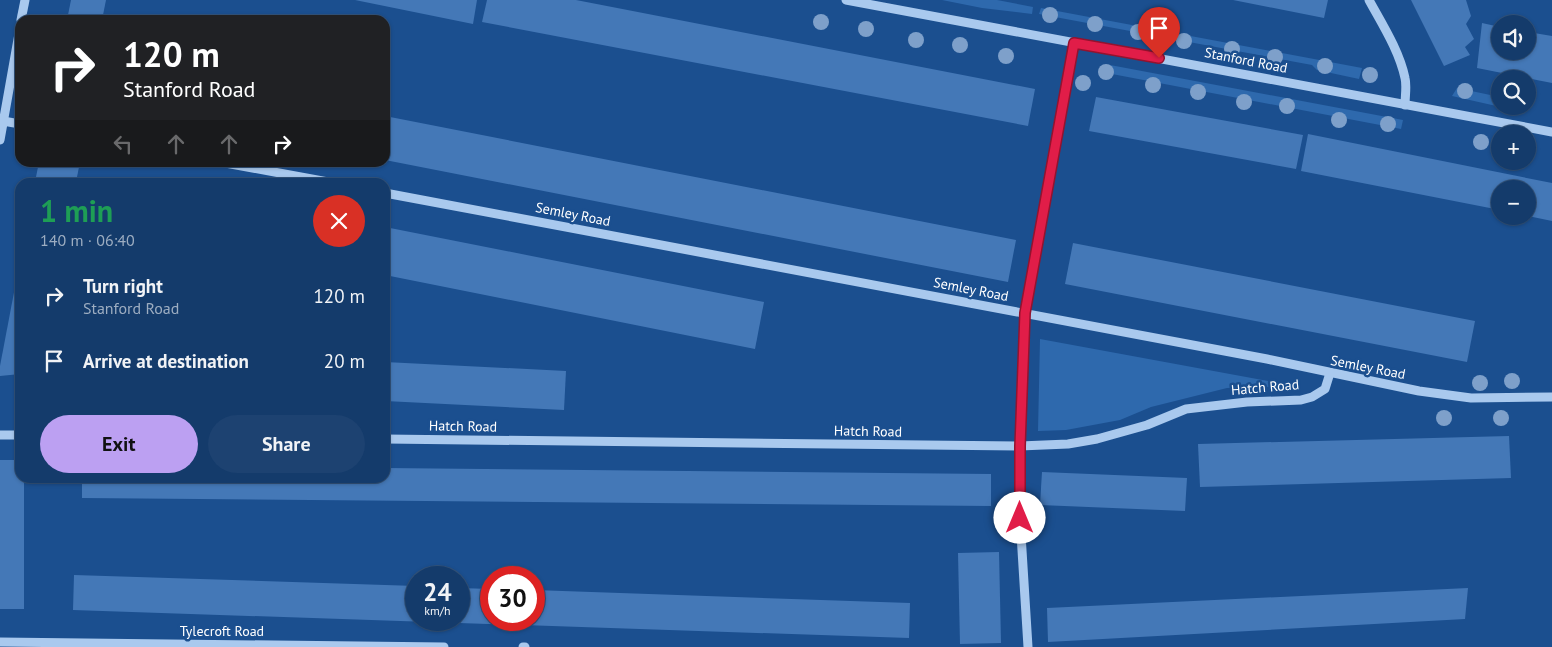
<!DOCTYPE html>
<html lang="en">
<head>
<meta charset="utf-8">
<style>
  body { margin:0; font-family:"PT Sans",sans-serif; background:#1d4271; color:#f1f3f6; height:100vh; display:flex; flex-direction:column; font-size:19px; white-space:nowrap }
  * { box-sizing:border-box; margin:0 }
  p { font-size:16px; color:#9dadc1 }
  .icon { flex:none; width:28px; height:28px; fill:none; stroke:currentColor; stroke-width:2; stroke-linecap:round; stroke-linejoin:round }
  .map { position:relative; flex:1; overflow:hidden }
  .drawer { position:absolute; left:15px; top:178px; width:375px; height:305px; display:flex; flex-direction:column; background:#143b6b; border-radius:15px; box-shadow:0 1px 4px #0004,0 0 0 1px #33557e }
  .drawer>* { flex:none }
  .hud { position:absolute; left:15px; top:15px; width:375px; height:152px; border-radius:15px; box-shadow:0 1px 4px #0004,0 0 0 1px #33557e; background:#202124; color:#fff; overflow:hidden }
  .controls { position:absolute; left:1491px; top:15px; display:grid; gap:10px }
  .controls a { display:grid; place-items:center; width:45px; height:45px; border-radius:50%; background:#143b6b; box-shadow:0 1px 4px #0004,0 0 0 1px #33557e; font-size:25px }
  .speed { position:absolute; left:405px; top:566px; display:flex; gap:10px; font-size:25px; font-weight:700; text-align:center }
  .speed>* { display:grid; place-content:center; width:65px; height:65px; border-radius:50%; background:#143b6b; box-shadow:0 1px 4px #0004,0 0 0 1px #33557e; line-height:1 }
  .speed small { font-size:12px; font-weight:400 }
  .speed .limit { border:8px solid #d22; background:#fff; color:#111 }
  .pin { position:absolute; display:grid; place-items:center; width:42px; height:42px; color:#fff; margin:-51px -21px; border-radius:50% 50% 50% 0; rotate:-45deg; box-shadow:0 0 5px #0007 }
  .pin .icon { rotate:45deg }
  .me { position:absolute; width:55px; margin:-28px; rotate:0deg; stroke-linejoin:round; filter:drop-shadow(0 0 4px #0008) }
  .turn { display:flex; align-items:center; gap:18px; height:105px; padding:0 25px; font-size:22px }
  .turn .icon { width:65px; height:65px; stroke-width:2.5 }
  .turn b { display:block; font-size:35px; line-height:42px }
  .lanes { display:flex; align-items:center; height:48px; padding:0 25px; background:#0003; justify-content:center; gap:25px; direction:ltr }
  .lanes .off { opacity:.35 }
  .round { display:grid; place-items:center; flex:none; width:52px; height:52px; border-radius:26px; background:#1d4271 }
  .head { display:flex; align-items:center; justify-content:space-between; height:85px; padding:0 25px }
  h1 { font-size:30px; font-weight:800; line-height:38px; color:#1e9e55 }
  .primary-button { display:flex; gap:10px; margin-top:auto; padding:10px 25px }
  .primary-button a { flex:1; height:58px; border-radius:30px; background:#bca0f2; color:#111; font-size:20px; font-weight:800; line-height:58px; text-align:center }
  .primary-button a+a { background:#1d4271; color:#f1f3f6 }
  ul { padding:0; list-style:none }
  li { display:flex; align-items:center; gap:15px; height:65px; padding:0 25px }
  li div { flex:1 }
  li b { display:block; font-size:19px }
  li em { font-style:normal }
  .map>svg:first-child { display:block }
  .green { fill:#2e69ad }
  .building { fill:#4478b7 }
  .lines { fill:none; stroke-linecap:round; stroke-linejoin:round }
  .minor { stroke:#a9c9ee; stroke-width:9 }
  .tree { fill:#7ea0ca }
  .route-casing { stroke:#92132f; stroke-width:12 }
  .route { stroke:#e11d48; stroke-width:9 }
  .labels { text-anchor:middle; stroke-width:5; stroke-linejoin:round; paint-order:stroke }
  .street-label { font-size:14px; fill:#fff; stroke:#1b4f8f }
</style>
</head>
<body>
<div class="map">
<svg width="1552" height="647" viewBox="0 0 1552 647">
  <rect width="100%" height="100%" fill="#1b4f8f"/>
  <!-- green -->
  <g class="green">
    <path d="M942,0H997L1033,7L1032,14L982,8Z"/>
    <path d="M1041,8L1362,68L1359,79L1317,70L1312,65L1039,14Z"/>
    <path d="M1110,65L1403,120L1401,129L1112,74Z"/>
    <path d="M1457,88L1500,97V106H1517L1514,110L1452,96Z"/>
    <path d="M1040,339L1274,382L1271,387L1227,388L1151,407L1120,420L1066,430L1038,431Z"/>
  </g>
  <!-- building -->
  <g class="building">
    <path d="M71,0H106L102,20H67Z"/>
    <path d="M355,0H477L473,24Z"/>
    <path d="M487,0H576L1035,89L1028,126L482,22Z"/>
    <path d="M1233,0H1328L1324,18Z"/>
    <path d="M1411,0H1466L1471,16L1466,24L1474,39L1465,47L1470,55L1444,66Z"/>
    <path d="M1482,23L1500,27V51H1528V32L1552,36V83L1477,68Z"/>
    <path d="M1096,97L1303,135L1296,169L1089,131Z"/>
    <path d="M385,116L1016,240L1008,282L385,160Z"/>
    <path d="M1308,134L1552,183V221L1528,216V189H1500V210L1301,171Z"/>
    <path d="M39,162H80L76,182H35Z"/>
    <path d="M385,227L764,302L755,349L385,275Z"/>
    <path d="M1073,243L1475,321L1467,362L1065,284Z"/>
    <path d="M19,266L20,374L0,376V366Z"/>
    <path d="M385,362L566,371L564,410L385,401Z"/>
    <path d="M1509,436L1511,478L1200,487L1198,444Z"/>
    <path d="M0,460H20V478H24V609H0Z"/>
    <path d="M385,468L991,474V506L82,498V478H385Z"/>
    <path d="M1042,472L1187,478L1185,511L1040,505Z"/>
    <path d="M999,552L1001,643L960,644L958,553Z"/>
    <path d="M74,575L416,586V620H459V588L491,589V620H534V590L910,603L909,638L73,610Z"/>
    <path d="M1468,588L1465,619L1048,642L1047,608Z"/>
  </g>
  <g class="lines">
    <!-- minor -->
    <g class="minor">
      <path d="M846,0L1552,132"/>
      <path d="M1369,0C1382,24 1399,50 1405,78C1407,86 1405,96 1405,105"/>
      <path d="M21,20L25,0"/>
      <path d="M3,121L20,124"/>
      <path d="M0,140L20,28"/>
      <path d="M220,162L328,182"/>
      <path d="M385,193L1267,359L1419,391L1471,398L1552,397"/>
      <path d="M0,435H20"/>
      <path d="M385,439L1020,446L1068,444L1097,439L1147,425L1186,409L1247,402L1301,400L1312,397L1325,389L1330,373"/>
      <path d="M0,642L444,647"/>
      <path d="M523,647H525"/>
      <path d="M1028,647L1020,518V446L1025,313L1074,43"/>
    </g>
  </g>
  <!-- trees -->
  <g class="tree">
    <circle cx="1050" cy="15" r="8"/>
    <circle cx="821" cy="22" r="8"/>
    <circle cx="1095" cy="24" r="8"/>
    <circle cx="866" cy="29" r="8"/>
    <circle cx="1138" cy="32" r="8"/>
    <circle cx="916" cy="40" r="8"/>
    <circle cx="1184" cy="41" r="8"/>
    <circle cx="960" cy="45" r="8"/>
    <circle cx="1232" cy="49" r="8"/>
    <circle cx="1006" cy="56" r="8"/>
    <circle cx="1275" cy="57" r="8"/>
    <circle cx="1325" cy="66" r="8"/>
    <circle cx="1106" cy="72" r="8"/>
    <circle cx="1370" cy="75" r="8"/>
    <circle cx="1083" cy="83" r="8"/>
    <circle cx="1153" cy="85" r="8"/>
    <circle cx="1465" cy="91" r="8"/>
    <circle cx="1198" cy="92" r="8"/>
    <circle cx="1244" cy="102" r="8"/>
    <circle cx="1287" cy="106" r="8"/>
    <circle cx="1339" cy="120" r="8"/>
    <circle cx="1388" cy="124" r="8"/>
    <circle cx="1481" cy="142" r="8"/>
    <circle cx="1512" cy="381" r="8"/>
    <circle cx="1480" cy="383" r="8"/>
    <circle cx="1444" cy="418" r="8"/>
    <circle cx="1501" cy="418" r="8"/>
  </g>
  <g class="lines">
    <defs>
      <path id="route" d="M1020,518V446L1025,313L1074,43L1159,58"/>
    </defs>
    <!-- route casing -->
    <use href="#route" class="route-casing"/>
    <!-- route -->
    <use href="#route" class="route"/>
  </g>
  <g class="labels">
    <!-- street labels -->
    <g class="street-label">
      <text transform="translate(1246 60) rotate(11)" y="5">Stanford Road</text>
      <text transform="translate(573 214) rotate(11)" y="5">Semley Road</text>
      <text transform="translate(971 289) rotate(11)" y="5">Semley Road</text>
      <text transform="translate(1368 367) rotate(11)" y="5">Semley Road</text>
      <text transform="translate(1265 387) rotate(-5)" y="5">Hatch Road</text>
      <text transform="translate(463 426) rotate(1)" y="5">Hatch Road</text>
      <text transform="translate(868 431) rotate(1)" y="5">Hatch Road</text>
      <text x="222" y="636">Tylecroft Road</text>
    </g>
  </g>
</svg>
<div class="controls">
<a><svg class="icon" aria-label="sound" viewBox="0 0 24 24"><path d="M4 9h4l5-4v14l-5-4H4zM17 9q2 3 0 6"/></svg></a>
<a><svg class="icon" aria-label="search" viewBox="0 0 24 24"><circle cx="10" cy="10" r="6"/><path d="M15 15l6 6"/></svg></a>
<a>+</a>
<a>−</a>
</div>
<div class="speed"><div>24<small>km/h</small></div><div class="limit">30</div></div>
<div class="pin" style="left:1159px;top:58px;background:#d93025"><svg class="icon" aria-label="arrive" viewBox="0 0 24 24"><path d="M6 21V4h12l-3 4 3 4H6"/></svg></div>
<svg class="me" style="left:1020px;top:518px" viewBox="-20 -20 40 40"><circle r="19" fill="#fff"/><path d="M0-13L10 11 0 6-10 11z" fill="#e11d48"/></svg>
<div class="hud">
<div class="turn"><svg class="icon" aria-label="right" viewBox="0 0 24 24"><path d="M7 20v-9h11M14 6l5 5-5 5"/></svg><div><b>120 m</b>Stanford Road</div></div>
<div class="lanes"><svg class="icon off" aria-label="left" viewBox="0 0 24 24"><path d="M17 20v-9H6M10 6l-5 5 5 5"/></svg><svg class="icon off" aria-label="ahead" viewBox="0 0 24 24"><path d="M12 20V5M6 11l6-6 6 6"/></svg><svg class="icon off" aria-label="ahead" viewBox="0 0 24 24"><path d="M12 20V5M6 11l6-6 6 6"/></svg><svg class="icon" aria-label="right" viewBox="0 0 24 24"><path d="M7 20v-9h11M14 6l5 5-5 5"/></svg></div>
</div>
<section class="drawer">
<div class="head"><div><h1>1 min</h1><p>140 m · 06:40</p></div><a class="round" style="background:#d93025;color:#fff"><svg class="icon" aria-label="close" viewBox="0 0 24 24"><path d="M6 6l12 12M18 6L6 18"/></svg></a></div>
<ul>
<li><svg class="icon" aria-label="right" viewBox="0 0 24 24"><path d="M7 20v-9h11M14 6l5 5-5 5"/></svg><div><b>Turn right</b><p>Stanford Road</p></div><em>120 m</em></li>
<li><svg class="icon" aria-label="arrive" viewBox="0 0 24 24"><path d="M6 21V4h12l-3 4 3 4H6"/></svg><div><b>Arrive at destination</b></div><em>20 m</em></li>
</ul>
<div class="primary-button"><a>Exit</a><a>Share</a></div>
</section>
</div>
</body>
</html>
